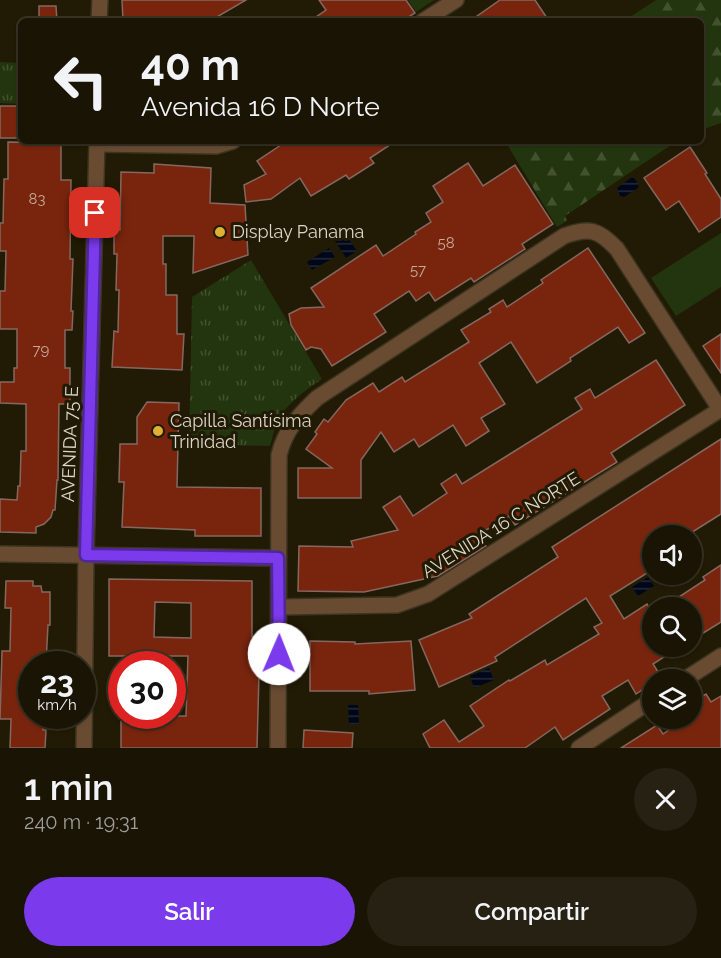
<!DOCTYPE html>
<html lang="es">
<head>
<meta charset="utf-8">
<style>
  body { margin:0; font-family:Raleway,sans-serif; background:#262112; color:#f1f3f6; height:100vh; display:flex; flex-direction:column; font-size:22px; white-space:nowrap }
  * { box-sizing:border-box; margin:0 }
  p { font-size:20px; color:#9f9e9a }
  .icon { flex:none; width:33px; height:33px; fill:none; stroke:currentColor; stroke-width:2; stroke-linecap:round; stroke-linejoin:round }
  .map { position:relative; height:748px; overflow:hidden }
  .drawer { display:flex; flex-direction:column; background:#191403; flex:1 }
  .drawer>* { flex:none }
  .guide { position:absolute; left:18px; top:18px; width:686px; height:126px; border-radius:9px; box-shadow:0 2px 4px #0004,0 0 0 2px #373325; background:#191403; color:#f1f3f6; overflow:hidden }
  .controls { position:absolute; left:642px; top:525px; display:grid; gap:12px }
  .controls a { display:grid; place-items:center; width:60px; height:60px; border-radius:50%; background:#191403; box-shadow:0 2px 4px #0004,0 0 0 2px #373325; font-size:30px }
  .speed { position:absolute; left:18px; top:651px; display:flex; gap:12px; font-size:30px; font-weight:700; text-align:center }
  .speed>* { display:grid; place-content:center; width:78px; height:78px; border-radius:50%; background:#191403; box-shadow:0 2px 4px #0004,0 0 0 2px #373325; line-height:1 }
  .speed small { font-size:15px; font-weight:400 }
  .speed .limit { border:9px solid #d22; background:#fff; color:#111 }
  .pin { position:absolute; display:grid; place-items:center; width:51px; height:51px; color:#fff; margin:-26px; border-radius:12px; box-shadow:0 3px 9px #0006 }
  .me { position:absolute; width:66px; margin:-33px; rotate:1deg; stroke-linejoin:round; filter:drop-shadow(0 0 4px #0008) }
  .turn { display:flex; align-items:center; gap:21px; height:126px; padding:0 24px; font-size:27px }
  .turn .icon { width:78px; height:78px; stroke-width:2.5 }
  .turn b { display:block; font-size:42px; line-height:51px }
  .round { display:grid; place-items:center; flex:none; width:63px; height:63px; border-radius:32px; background:#262112 }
  .headline { display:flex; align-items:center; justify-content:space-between; height:102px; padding:0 24px }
  h1 { font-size:36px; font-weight:600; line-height:45px }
  .action { display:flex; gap:12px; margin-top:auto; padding:12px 24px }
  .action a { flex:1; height:69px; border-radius:36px; background:#7c3aed; color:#fff; font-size:24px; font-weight:600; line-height:69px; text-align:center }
  .action a+a { background:#262112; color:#f1f3f6 }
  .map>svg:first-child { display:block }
  .grass { fill:url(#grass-tufts) }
  .forest { fill:url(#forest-firs) }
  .pitch { fill:#23350e }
  .water { fill:url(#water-rules) }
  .building { fill:#79250d; stroke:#846860; stroke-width:1.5; fill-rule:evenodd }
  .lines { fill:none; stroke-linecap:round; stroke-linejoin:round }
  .street-casing { stroke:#3b3420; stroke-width:18 }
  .street { stroke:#694b32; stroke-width:15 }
  .route-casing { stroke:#51269a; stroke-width:15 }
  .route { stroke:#7c3aed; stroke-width:10 }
  .poi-dot { fill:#dfb034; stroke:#211a04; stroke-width:2 }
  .labels { text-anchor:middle; stroke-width:6; stroke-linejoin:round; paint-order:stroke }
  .number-label { font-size:15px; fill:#c3aa9a }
  .poi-label { font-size:18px; fill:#dcd7c9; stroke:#211a04; text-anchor:start }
  .street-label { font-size:18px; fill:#dcd7c9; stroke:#211a04 }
</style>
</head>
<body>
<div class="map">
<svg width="721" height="748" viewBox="0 0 721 748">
  <defs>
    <pattern id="grass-tufts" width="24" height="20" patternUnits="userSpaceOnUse" patternTransform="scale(1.5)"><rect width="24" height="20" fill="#23350e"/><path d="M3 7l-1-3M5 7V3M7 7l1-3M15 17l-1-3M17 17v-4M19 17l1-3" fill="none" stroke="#425230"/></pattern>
    <pattern id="forest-firs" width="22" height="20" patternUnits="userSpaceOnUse" patternTransform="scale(1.5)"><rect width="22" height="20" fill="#23350e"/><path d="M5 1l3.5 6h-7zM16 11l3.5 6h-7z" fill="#425230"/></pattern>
    <pattern id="water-rules" width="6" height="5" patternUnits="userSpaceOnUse" patternTransform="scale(1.5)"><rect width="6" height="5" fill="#000719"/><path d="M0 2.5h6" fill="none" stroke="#252a39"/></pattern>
  </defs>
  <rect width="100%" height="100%" fill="#211a04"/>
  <!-- grass -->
  <g class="grass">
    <path d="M408,0H434L416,12Z"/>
    <path d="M0,62L21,63V104L0,103Z"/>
    <path d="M251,260L322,379C307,389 289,402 279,418C274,426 273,437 270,446L189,444L192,297Z"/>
  </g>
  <!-- forest -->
  <g class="forest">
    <path d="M656,0H721V123L701,130L700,21H624Z"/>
    <path d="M505,141H677L565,216L567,221L557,227Z"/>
  </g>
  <!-- pitch -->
  <path class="pitch" d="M721,233V287L676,316L651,278Z"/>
  <!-- water -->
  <g class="water">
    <path d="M631,178H634L639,185L638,188L624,197L620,196L617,188Z"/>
    <path d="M342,229L357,251L346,258L332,236Z"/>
    <path d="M329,248L335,257L312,270L307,262Z"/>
    <path d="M648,577L654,586L638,596L632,587Z"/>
    <path d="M489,668L494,680L474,688L470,676Z"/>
    <path d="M348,705H358L359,724H349Z"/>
  </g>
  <!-- building -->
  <g class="building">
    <path d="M122,0H246L210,21H123Z"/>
    <path d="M319,0H406L415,13L402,21H310L326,10Z"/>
    <path d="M500,0H535L549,21H470Z"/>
    <path d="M39,6H56L57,21H39Z"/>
    <rect x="0" y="106" width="21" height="32"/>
    <path d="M287,141H396L370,158L374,163L349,179L346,175L311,196L300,178L271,199L246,202L244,185L266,174L257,161Z"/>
    <path d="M8,142L61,143V180H71L70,259H73L71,311H73L72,330H65V368H70V404H59L58,480H57L55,510H53L51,517L44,524L36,527V533L0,532V499L17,500L18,486H20L21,451H26V404L0,403V382H14V368H17V329H0V291H5L6,251H0V223H3L4,179H8Z"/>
    <path d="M690,147L707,173L705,174L721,199V217L699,232L679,201L666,210L644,178Z"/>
    <path d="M468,163L483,186L515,165L553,224L522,244L525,249L474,282L471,278L435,301L429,292L416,301L409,291L374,314L386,332L332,366L321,349L311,347L306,350L291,325L289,314L301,308L324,307L311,288L376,245L383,256L416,234L415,232L431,222L426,213L443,202L433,186Z"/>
    <path d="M154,164L211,168L210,203L245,205L248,255L193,273L194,236H163V264H166V295H177V334H184L182,370L112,367L114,331L118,332L119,290H116L117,254H114V230H120L121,172L154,173Z"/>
    <path d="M588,248L645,333L629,343L618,327L570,358L571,361L537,383L511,342L479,363L505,404L481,418L489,431L466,446L453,425L419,447L414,439L394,452L381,432L361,460V498H298V468H332L306,449L317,434L315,432L324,419L328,422L346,400L373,383L379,392L402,377L405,382L469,342L461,330L491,312L489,309L503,300L507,307L543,283L541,280Z"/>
    <path d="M721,334V373L703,346Z"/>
    <path d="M656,360L685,405L611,453L617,462L515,525L509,516L478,535L486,546L438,576L364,592L298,591L299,546L353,547L351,541L398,530L383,507L400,496L413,516L447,493L441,484L456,474L462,484L582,409L575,398L590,389L595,398Z"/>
    <path d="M147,402L179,403L177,487L261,488V536H195V530L122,527L124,482H119L120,444H137V417Z"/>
    <path d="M721,439V514L686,536H652V570L610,596L624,619L647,604L652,612V646H681L653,664L662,678L652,680V683L636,694L628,680L602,696L610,709L563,740L555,727L525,748H430L423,734L444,720L459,742L484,726L470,706L509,680L510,681L545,660L547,665L599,634L594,627L602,623L586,598L495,657L497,661L439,687L419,640L472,618L469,614L558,557L552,547Z"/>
    <path d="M721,565V622L692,640V608H662L705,580L703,577Z"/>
    <path d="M109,579L252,581V637L260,638L257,748H121V716H186L188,656H109ZM155,602L191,603V638L154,637Z"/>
    <path d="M6,581H33V586H41L42,592H50V625H48L46,664H32V716H43V730H46L45,748H10L11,719H0L2,651H10L11,608H5Z"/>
    <path d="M310,641L355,642V644L411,641L415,690L369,694V691H310Z"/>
    <path d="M706,694L711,702L721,696V748H621L657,725L663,734L686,718H692V703Z"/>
    <path d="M304,730L353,733L352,748H303Z"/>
  </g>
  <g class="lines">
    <defs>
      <g id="street">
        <path d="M99,21L100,0"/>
        <path d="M423,21L456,0"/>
        <path d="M97,144L216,146L233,141"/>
        <path d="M0,554L278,558"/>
        <path d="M280,607L397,605L428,594L721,409"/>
        <path d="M684,680L721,656"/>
        <path d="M84,748L86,555L97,141"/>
        <path d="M278,748L279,455C285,430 299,415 317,398L564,236C589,227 598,229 617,249L720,409"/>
        <path d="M579,748L652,700"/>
      </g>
    </defs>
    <!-- street casing -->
    <use href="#street" class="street-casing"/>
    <!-- street -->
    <use href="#street" class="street"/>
  </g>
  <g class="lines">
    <defs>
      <path id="route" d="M95,213L86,555L278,558L279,654"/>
    </defs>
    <!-- route casing -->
    <use href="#route" class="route-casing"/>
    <!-- route -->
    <use href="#route" class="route"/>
  </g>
  <!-- markers -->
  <g class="poi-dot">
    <circle cx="220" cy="232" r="6"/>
    <circle cx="158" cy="431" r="6"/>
  </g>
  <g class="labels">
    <!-- number labels -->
    <g class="number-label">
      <text x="37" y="204">83</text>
      <text x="446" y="248">58</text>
      <text x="418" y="275">57</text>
      <text x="41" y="355">79</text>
    </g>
    <!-- poi labels -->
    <g class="poi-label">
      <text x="232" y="238">Display Panama</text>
      <text x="170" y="427">Capilla Santísima<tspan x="170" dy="21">Trinidad</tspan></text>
    </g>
    <!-- street labels -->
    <g class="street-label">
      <text transform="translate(70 444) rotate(-88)" y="6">AVENIDA 75 E</text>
      <text transform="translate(501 525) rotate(-32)" y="6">AVENIDA 16 C NORTE</text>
    </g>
  </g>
</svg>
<div class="controls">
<a><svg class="icon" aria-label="sound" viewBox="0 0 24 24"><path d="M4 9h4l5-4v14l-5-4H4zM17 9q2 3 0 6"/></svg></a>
<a><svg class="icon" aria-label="search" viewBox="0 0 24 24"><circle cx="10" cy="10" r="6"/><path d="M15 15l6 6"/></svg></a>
<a><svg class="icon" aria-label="layers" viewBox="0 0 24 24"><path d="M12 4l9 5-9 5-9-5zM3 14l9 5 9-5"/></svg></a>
</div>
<div class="speed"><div>23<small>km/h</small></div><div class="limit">30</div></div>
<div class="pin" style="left:95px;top:213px;background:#d93025"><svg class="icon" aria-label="arrive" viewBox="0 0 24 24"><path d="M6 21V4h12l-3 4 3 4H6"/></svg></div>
<svg class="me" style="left:279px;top:654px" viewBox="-20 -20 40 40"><circle r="19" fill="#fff"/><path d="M0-13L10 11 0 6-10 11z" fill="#7c3aed"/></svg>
<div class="guide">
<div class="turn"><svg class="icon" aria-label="left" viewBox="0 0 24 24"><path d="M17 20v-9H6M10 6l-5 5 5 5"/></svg><div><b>40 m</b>Avenida 16 D Norte</div></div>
</div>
</div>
<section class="drawer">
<div class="headline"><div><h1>1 min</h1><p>240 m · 19:31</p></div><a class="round"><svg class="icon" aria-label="close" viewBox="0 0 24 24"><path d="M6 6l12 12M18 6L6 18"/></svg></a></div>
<div class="action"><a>Salir</a><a>Compartir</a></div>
</section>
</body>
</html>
